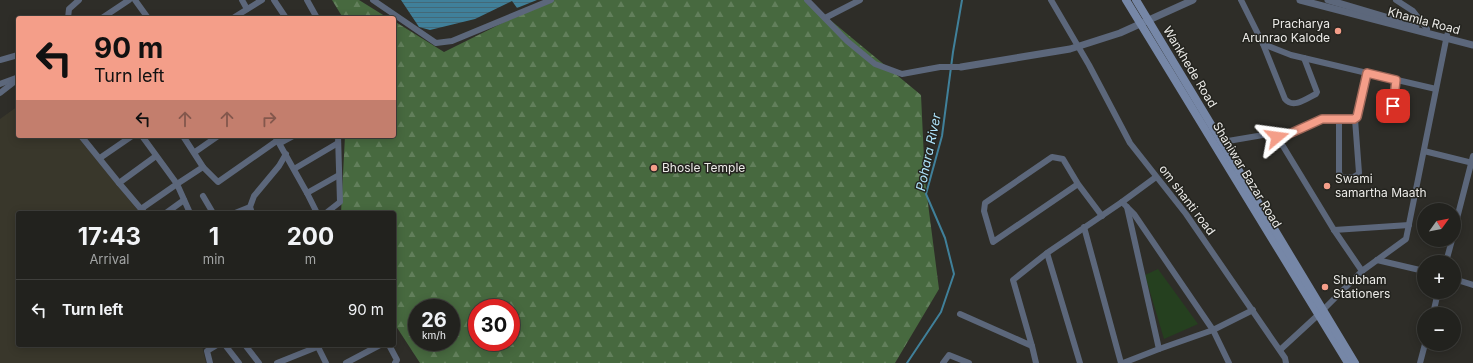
<!DOCTYPE html>
<html lang="en">
<head>
<meta charset="utf-8">
<style>
  body { margin:0; font-family:Inter,sans-serif; background:#2e2f2b; color:#f1f3f6; height:100vh; display:flex; flex-direction:column; font-size:15px; white-space:nowrap }
  * { box-sizing:border-box; margin:0 }
  p { font-size:13px; color:#a2a4a4 }
  .icon { flex:none; width:22px; height:22px; fill:none; stroke:currentColor; stroke-width:2; stroke-linecap:round; stroke-linejoin:round }
  .map { position:relative; flex:1; overflow:hidden }
  .drawer { position:absolute; left:16px; top:211px; width:380px; height:136px; display:flex; flex-direction:column; background:#22221e; border-radius:4px; box-shadow:0 2px 10px #0003,0 0 0 1px #3f3f3c }
  .drawer>* { flex:none }
  .banner { position:absolute; left:16px; top:16px; width:380px; height:122px; border-radius:4px; box-shadow:0 2px 10px #0003,0 0 0 1px #3f3f3c; background:#f49e89; color:#111; overflow:hidden }
  .needle { width:26px; rotate:57deg }
  .tools { position:absolute; left:1417px; top:203px; display:grid; gap:8px }
  .tools a { display:grid; place-items:center; width:44px; height:44px; border-radius:50%; background:#22221e; box-shadow:0 2px 10px #0003,0 0 0 1px #3f3f3c; font-size:20px }
  .speed { position:absolute; left:408px; top:299px; display:flex; gap:8px; font-size:20px; font-weight:700; text-align:center }
  .speed>* { display:grid; place-content:center; width:52px; height:52px; border-radius:50%; background:#22221e; box-shadow:0 2px 10px #0003,0 0 0 1px #3f3f3c; line-height:1 }
  .speed small { font-size:10px; font-weight:400 }
  .speed .limit { border:6px solid #d22; background:#fff; color:#111 }
  .pin { position:absolute; display:grid; place-items:center; width:34px; height:34px; color:#fff; margin:-17px; border-radius:8px; box-shadow:0 2px 6px #0006 }
  .me { position:absolute; width:44px; margin:-22px; rotate:74deg; stroke-linejoin:round; filter:drop-shadow(0 0 3px #0008) }
  .turn { display:flex; align-items:center; gap:14px; height:84px; padding:0 12px; font-size:18px }
  .turn .icon { width:52px; height:52px; stroke-width:2.5 }
  .turn b { display:block; font-size:28px; line-height:34px }
  .lanes { display:flex; align-items:center; height:38px; padding:0 12px; background:#0003; justify-content:center; gap:20px; direction:ltr }
  .lanes .off { opacity:.35 }
  .eta { display:flex; justify-content:space-evenly; align-items:center; height:68px; text-align:center }
  .eta b { font-size:24px; font-weight:700; line-height:28px }
  ul { padding:0; list-style:none }
  li { display:flex; align-items:center; gap:12px; height:60px; padding:0 12px; border-top:1px solid #3f3f3c }
  li div { flex:1 }
  li b { display:block; font-size:15px }
  li em { font-style:normal }
  .map>svg:first-child { display:block }
  .built { fill:#39372b }
  .green { fill:#25401f }
  .forest { fill:url(#forest-firs); fill-rule:evenodd }
  .water { fill:url(#water-rules) }
  .lines { fill:none; stroke-linecap:round; stroke-linejoin:round }
  .stream { stroke:#40809a; stroke-width:2 }
  .minor { stroke:#5c677b; stroke-width:6 }
  .tertiary { stroke:#5c677b; stroke-width:7 }
  .secondary { stroke:#7687a7; stroke-width:8 }
  .route-casing { stroke:#9f6759; stroke-width:10 }
  .route { stroke:#f49e89; stroke-width:7 }
  .poi-dot { fill:#f49e89; stroke:#24241f; stroke-width:1.5 }
  .labels { text-anchor:middle; stroke-width:3; stroke-linejoin:round; paint-order:stroke }
  .street-label { font-size:12px; fill:#ecebe8; stroke:#24241f }
  .poi-label { font-size:12px; fill:#ecebe8; stroke:#24241f; text-anchor:start }
  .water-label { font-size:13px; font-style:italic; fill:#aee3fb; stroke:#24241f }
</style>
</head>
<body>
<div class="map">
<svg width="1473" height="363" viewBox="0 0 1473 363">
  <defs>
    <pattern id="forest-firs" width="22" height="20" patternUnits="userSpaceOnUse"><rect width="22" height="20" fill="#47693f"/><path d="M5 1l3.5 6h-7zM16 11l3.5 6h-7z" fill="#627f5b"/></pattern>
    <pattern id="water-rules" width="6" height="5" patternUnits="userSpaceOnUse"><rect width="6" height="5" fill="#40809a"/><path d="M0 2.5h6" fill="none" stroke="#436978"/></pattern>
  </defs>
  <rect width="100%" height="100%" fill="#2e2d28"/>
  <!-- built -->
  <path class="built" d="M18,106V136H77L140,213H18V345H202L206,363H0V119Z"/>
  <!-- green -->
  <path class="green" d="M1158,269L1198,324L1164,339L1145,275Z"/>
  <!-- forest -->
  <g class="forest">
    <path d="M332,0H359L388,18H343Z"/>
    <path d="M549,0H806L921,95L925,180L939,289L895,363H420L394,323V213H341L345,136H394V21L444,52ZM417,308H451V342H417ZM477,308H511V342H477Z"/>
  </g>
  <!-- water -->
  <path class="water" d="M401,0H537L517,8L512,1L475,19L430,30L419,27Z"/>
  <g class="lines">
    <!-- stream -->
    <path class="stream" d="M907,363L941,312L954,274L945,238L926,194L942,136L953,52L962,0"/>
    <!-- minor -->
    <g class="minor">
      <path d="M135,0L148,18"/>
      <path d="M242,0L247,9"/>
      <path d="M274,0L286,18"/>
      <path d="M307,0L317,18"/>
      <path d="M373,0L436,43L452,41L551,0"/>
      <path d="M807,0L847,41L875,64L902,74L940,67H961"/>
      <path d="M1051,0L1089,65L1130,143L1186,214L1285,358L1286,363"/>
      <path d="M1241,0L1263,44L1291,55L1367,73L1357,117L1355,119H1322L1289,134L1277,137"/>
      <path d="M1396,0L1413,11L1427,29"/>
      <path d="M68,18L69,9L79,0"/>
      <path d="M102,18L129,0"/>
      <path d="M233,18L262,0"/>
      <path d="M825,18L860,0"/>
      <path d="M1263,44L1285,99C1293,109 1306,99 1316,94L1317,92L1304,58"/>
      <path d="M0,60L18,55"/>
      <path d="M1367,73L1436,89"/>
      <path d="M0,84L16,78"/>
      <path d="M0,93L18,79"/>
      <path d="M1339,118V172L1340,176C1345,179 1355,178 1359,173L1355,119"/>
      <path d="M1391,118L1396,80"/>
      <path d="M81,136L119,183"/>
      <path d="M142,136L177,184L141,209L145,213"/>
      <path d="M183,136L203,167L177,184L190,213"/>
      <path d="M275,136L307,193"/>
      <path d="M280,143L293,136"/>
      <path d="M1222,143L1228,141L1275,133L1334,230L1362,271"/>
      <path d="M1424,151L1473,163"/>
      <path d="M195,152L218,136"/>
      <path d="M100,158L132,136"/>
      <path d="M203,167L218,182L278,140"/>
      <path d="M294,169L338,143"/>
      <path d="M1156,177L1122,202L1134,214L1213,330L1253,310"/>
      <path d="M1078,184L1063,159L1052,157L985,203L984,211L993,242L1078,184L1102,216"/>
      <path d="M203,196L213,213"/>
      <path d="M141,209L119,183L156,156"/>
      <path d="M166,213L184,200"/>
      <path d="M235,213L250,207"/>
      <path d="M252,213L250,207L254,196L279,166L286,154"/>
      <path d="M317,213L307,193L339,175"/>
      <path d="M326,213L340,202L338,136"/>
      <path d="M1084,227L1121,363"/>
      <path d="M1334,230L1409,225"/>
      <path d="M1454,230L1473,156"/>
      <path d="M1047,253L1080,363"/>
      <path d="M1377,260L1424,271"/>
      <path d="M1446,262L1452,240"/>
      <path d="M1454,279L1473,285"/>
      <path d="M960,314L1032,346L1013,280L1047,253L1122,202"/>
      <path d="M1433,314L1438,292"/>
      <path d="M225,345L239,363"/>
      <path d="M245,345L259,363"/>
      <path d="M317,345L326,363"/>
      <path d="M389,345L397,360L395,363"/>
      <path d="M1032,346L1036,363"/>
      <path d="M1159,349L1213,330L1229,363"/>
      <path d="M1280,350L1318,315L1362,271L1406,239L1447,35"/>
      <path d="M210,363L207,351L217,345"/>
      <path d="M277,363L322,345"/>
      <path d="M346,363L380,345"/>
      <path d="M943,363L949,355L969,363"/>
      <path d="M1123,363L1159,349L1127,207"/>
      <path d="M1420,363L1425,344"/>
    </g>
    <!-- tertiary -->
    <g class="tertiary">
      <path d="M1300,0L1473,45"/>
      <path d="M1328,0L1416,26"/>
      <path d="M961,67L1070,49L1120,33L1193,0"/>
    </g>
    <!-- secondary -->
    <g class="secondary">
      <path d="M1126,0L1348,363"/>
      <path d="M1136,0L1355,363"/>
    </g>
  </g>
  <g class="lines">
    <defs>
      <path id="route" d="M1277,137L1289,134L1322,119H1354L1357,117L1367,73L1396,80L1393,106"/>
    </defs>
    <!-- route casing -->
    <use href="#route" class="route-casing"/>
    <!-- route -->
    <use href="#route" class="route"/>
  </g>
  <!-- markers -->
  <g class="poi-dot">
    <circle cx="1338" cy="31" r="4"/>
    <circle cx="654" cy="168" r="4"/>
    <circle cx="1327" cy="186" r="4"/>
    <circle cx="1325" cy="287" r="4"/>
  </g>
  <g class="labels">
    <!-- street labels -->
    <g class="street-label">
      <text transform="translate(1424 21) rotate(15)" y="4">Khamla Road</text>
      <text transform="translate(1190 67) rotate(59)" y="4">Wankhede Road</text>
      <text transform="translate(1247 175) rotate(59)" y="4">Shaniwar Bazar Road</text>
      <text transform="translate(1187 200) rotate(53)" y="4">om shanti road</text>
    </g>
    <!-- poi labels -->
    <g class="poi-label">
      <text x="1330" y="28" text-anchor="end">Pracharya<tspan x="1330" dy="14">Arunrao Kalode</tspan></text>
      <text x="662" y="172">Bhosle Temple</text>
      <text x="1335" y="183">Swami<tspan x="1335" dy="14">samartha Maath</tspan></text>
      <text x="1333" y="284">Shubham<tspan x="1333" dy="14">Stationers</tspan></text>
    </g>
    <!-- water labels -->
    <g class="water-label">
      <text transform="translate(928 152) rotate(-78)" y="5">Pohara River</text>
    </g>
  </g>
</svg>
<div class="tools">
<a><svg class="needle" viewBox="-14 -14 28 28"><path d="M0-13l5 13h-10z" fill="#e53935"/><path d="M0 13l5-13h-10z" fill="#a2a4a4"/></svg></a>
<a>+</a>
<a>−</a>
</div>
<div class="speed"><div>26<small>km/h</small></div><div class="limit">30</div></div>
<div class="pin" style="left:1393px;top:106px;background:#d93025"><svg class="icon" aria-label="arrive" viewBox="0 0 24 24"><path d="M6 21V4h12l-3 4 3 4H6"/></svg></div>
<svg class="me" style="left:1277px;top:137px" viewBox="-20 -20 40 40"><path d="M0-17L14 15 0 8-14 15z" fill="#f49e89" stroke="#fff" stroke-width="4"/></svg>
<div class="banner">
<div class="turn"><svg class="icon" aria-label="left" viewBox="0 0 24 24"><path d="M17 20v-9H6M10 6l-5 5 5 5"/></svg><div><b>90 m</b>Turn left</div></div>
<div class="lanes"><svg class="icon" aria-label="left" viewBox="0 0 24 24"><path d="M17 20v-9H6M10 6l-5 5 5 5"/></svg><svg class="icon off" aria-label="ahead" viewBox="0 0 24 24"><path d="M12 20V5M6 11l6-6 6 6"/></svg><svg class="icon off" aria-label="ahead" viewBox="0 0 24 24"><path d="M12 20V5M6 11l6-6 6 6"/></svg><svg class="icon off" aria-label="right" viewBox="0 0 24 24"><path d="M7 20v-9h11M14 6l5 5-5 5"/></svg></div>
</div>
<section class="drawer">
<div class="eta">
<div><b>17:43</b><p>Arrival</p></div>
<div><b>1</b><p>min</p></div>
<div><b>200</b><p>m</p></div>
</div>
<ul>
<li><svg class="icon" aria-label="left" viewBox="0 0 24 24"><path d="M17 20v-9H6M10 6l-5 5 5 5"/></svg><div><b>Turn left</b></div><em>90 m</em></li>
</ul>
</section>
</div>
</body>
</html>
